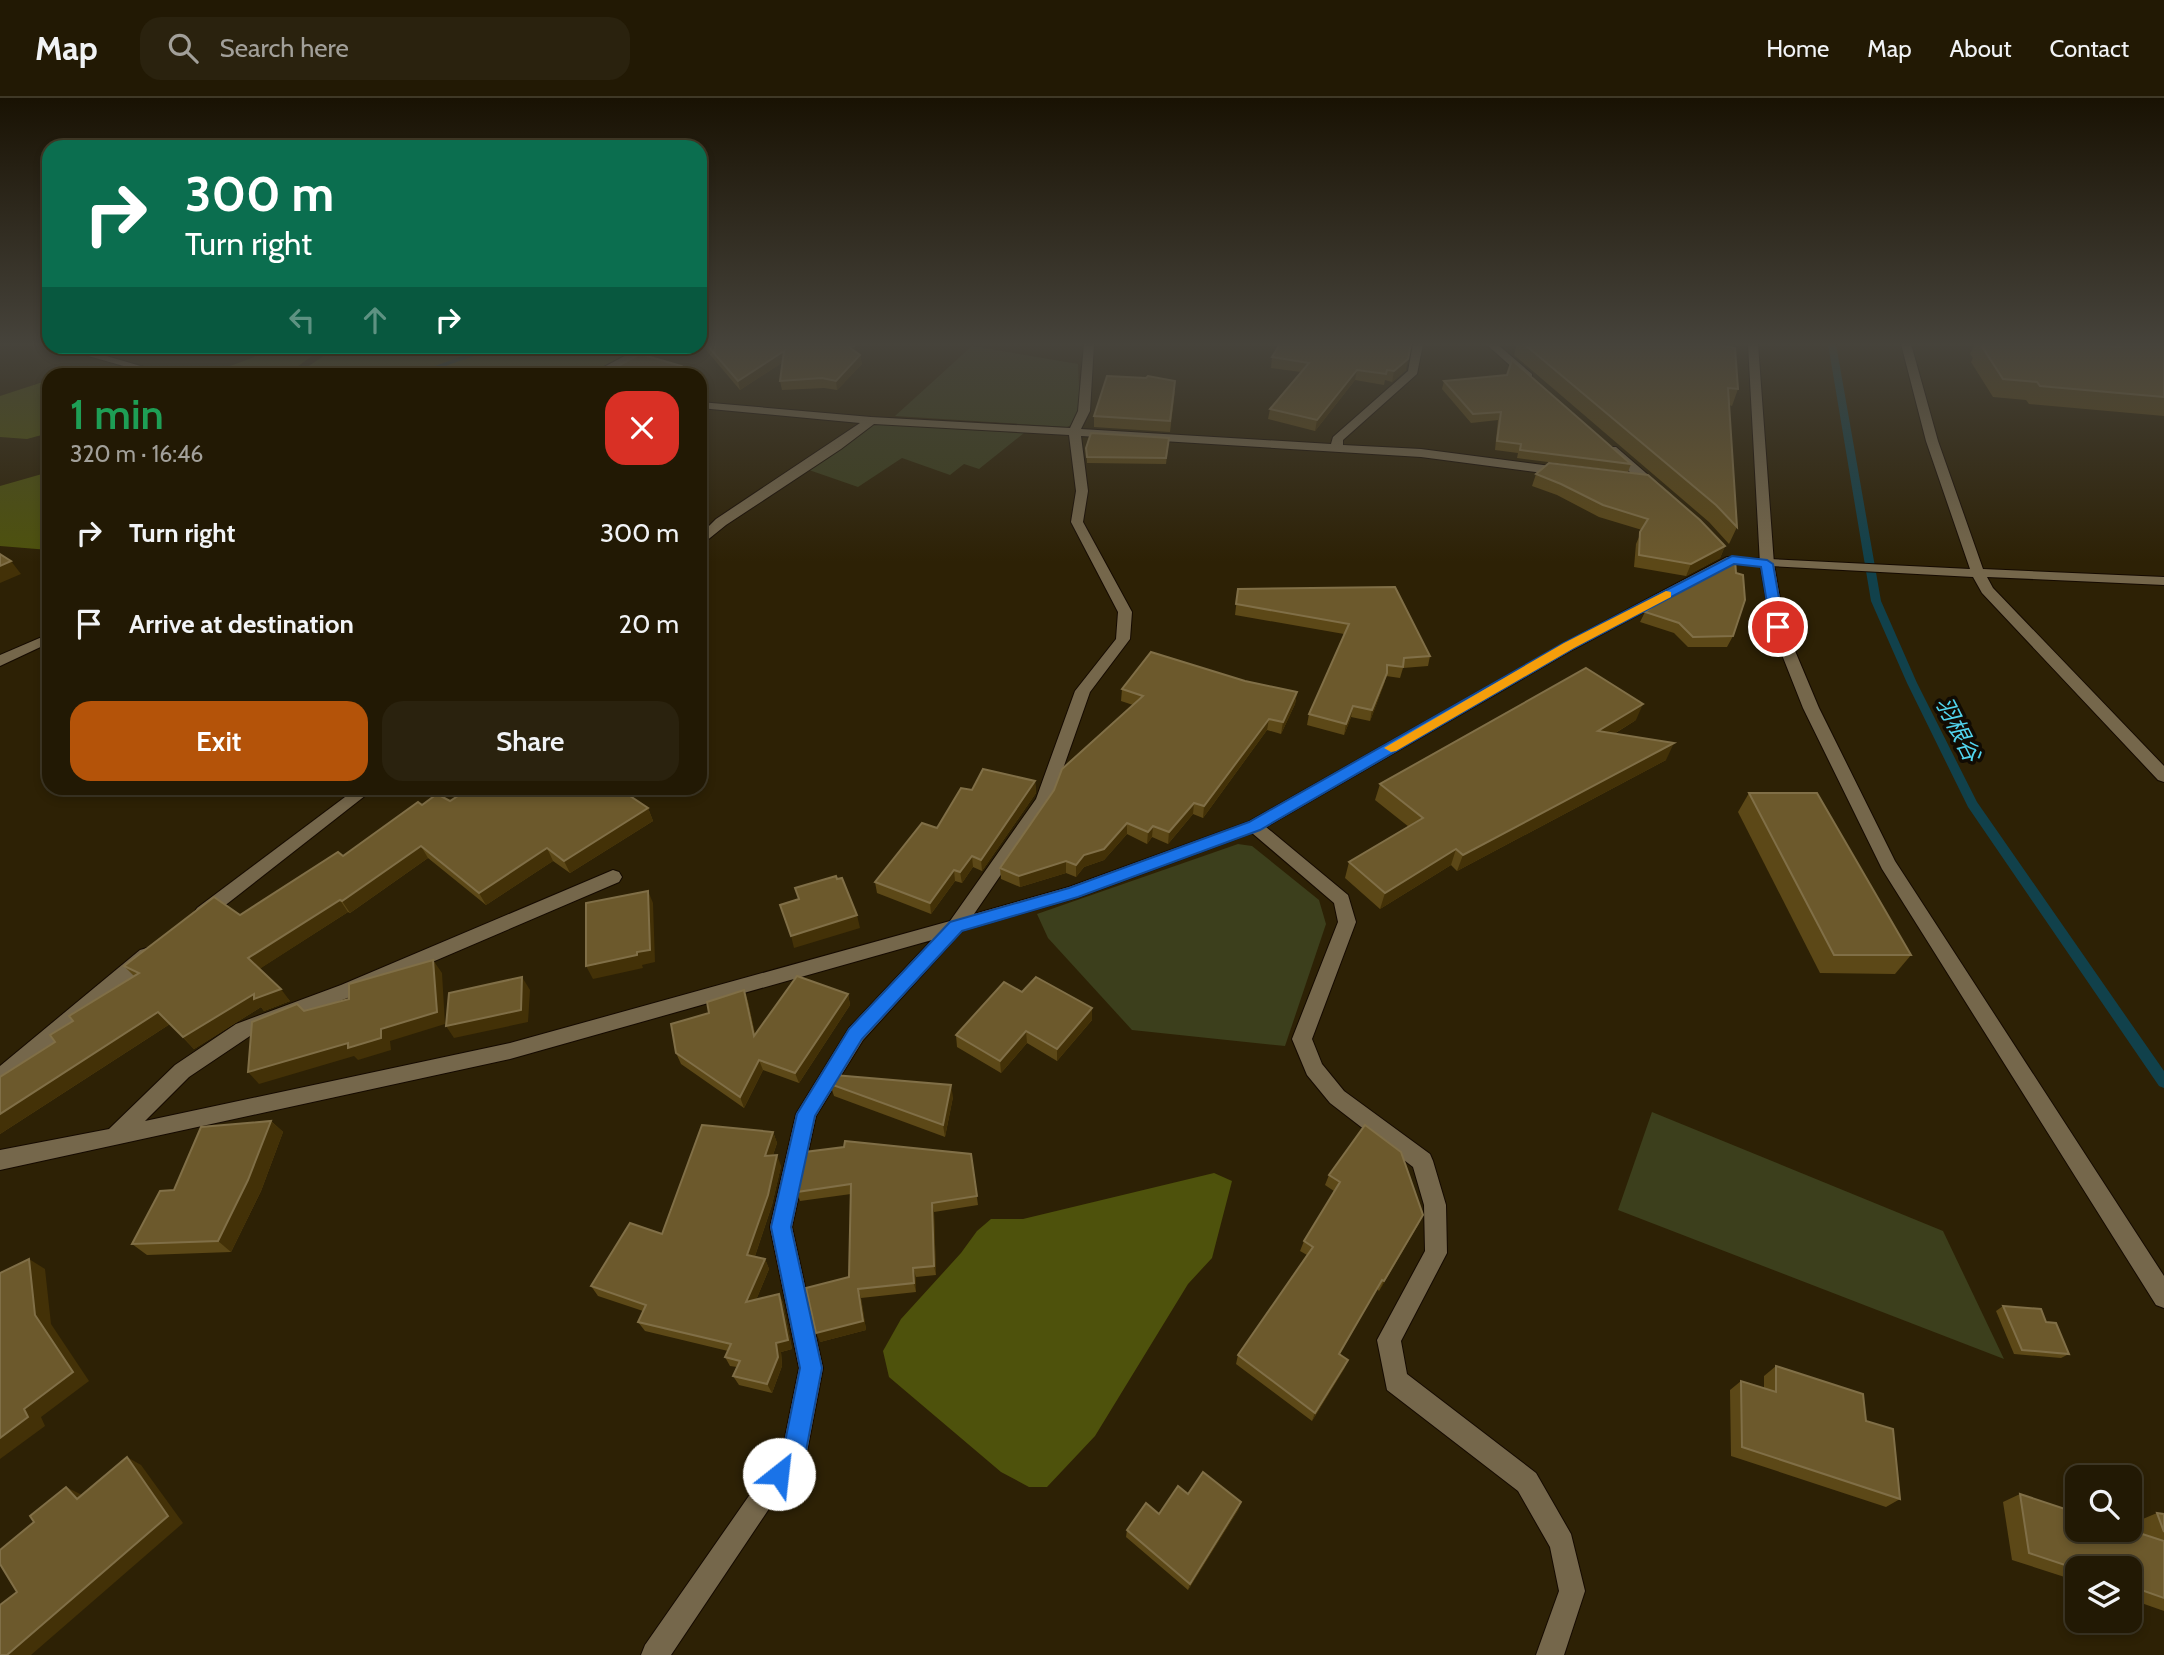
<!DOCTYPE html>
<html lang="en">
<head>
<meta charset="utf-8">
<style>
  body { margin:0; font-family:Cabin,"Noto Sans JP",sans-serif; background:#2a220e; color:#f1f3f6; height:100vh; display:flex; flex-direction:column; font-size:26px; white-space:nowrap }
  * { box-sizing:border-box; margin:0 }
  p { font-size:23px; color:#a2a09a }
  .icon { flex:none; width:38px; height:38px; fill:none; stroke:currentColor; stroke-width:2; stroke-linecap:round; stroke-linejoin:round }
  .map { position:relative; flex:1; overflow:hidden }
  .panel { position:absolute; left:42px; top:270px; width:665px; height:427px; display:flex; flex-direction:column; background:#221904; border-radius:21px; box-shadow:0 4px 10px #0003,0 0 0 2px #3f3826 }
  .panel>* { flex:none }
  .guide { position:absolute; left:42px; top:42px; width:665px; height:214px; border-radius:21px; box-shadow:0 4px 10px #0003,0 0 0 2px #3f3826; background:#0b6e4f; color:#fff; overflow:hidden }
  .tools { position:absolute; left:2065px; top:1367px; display:grid; gap:14px }
  .tools a { display:grid; place-items:center; width:77px; height:77px; border-radius:14px; background:#221904; box-shadow:0 4px 10px #0003,0 0 0 2px #3f3826; font-size:35px }
  .pin { position:absolute; display:grid; place-items:center; width:60px; height:60px; color:#fff; margin:-30px; border:4px solid #fff; border-radius:50%; box-shadow:0 2px 7px #0007 }
  .me { position:absolute; width:77px; margin:-38px; rotate:29deg; stroke-linejoin:round; filter:drop-shadow(0 0 5px #0008) }
  .turn { display:flex; align-items:center; gap:24px; height:147px; padding:0 28px; font-size:32px }
  .turn .icon { width:91px; height:91px; stroke-width:2.5 }
  .turn b { display:block; font-size:49px; line-height:60px }
  .lanes { display:flex; align-items:center; height:66px; padding:0 28px; background:#0003; justify-content:center; gap:35px; direction:ltr }
  .lanes .off { opacity:.35 }
  .round { display:grid; place-items:center; flex:none; width:74px; height:74px; border-radius:21px; background:#2a220e }
  .overview { display:flex; align-items:center; justify-content:space-between; height:119px; padding:0 28px }
  h1 { font-size:42px; font-weight:600; line-height:52px; color:#1e9e55 }
  .primary-button { display:flex; gap:14px; margin-top:auto; padding:14px 28px }
  .primary-button a { flex:1; height:80px; border-radius:21px; background:#b45309; color:#fff; font-size:28px; font-weight:600; line-height:80px; text-align:center }
  .primary-button a+a { background:#2a220e; color:#f1f3f6 }
  ul { padding:0; list-style:none }
  li { display:flex; align-items:center; gap:21px; height:91px; padding:0 28px }
  li div { flex:1 }
  li b { display:block; font-size:26px }
  li em { font-style:normal }
  header { display:flex; align-items:center; gap:42px; box-sizing:border-box; height:98px; padding:0 35px; background:#221904; border-bottom:2px solid #3f3826 }
  header strong { font-size:33px }
  nav { display:flex; gap:38px; margin-inline-start:auto; font-size:24px }
  .search { width:490px; height:63px; background:#2a220e; display:flex; align-items:center; gap:18px; box-sizing:border-box; padding:0 24px; border-radius:21px; color:#a2a09a; font-size:26px }
  .map>svg:first-child { display:block }
  .green { fill:#3c3f1c }
  .forest { fill:#4e520c }
  .lines { fill:none; stroke-linecap:round; stroke-linejoin:round }
  .stream { fill:#11414b; fill-rule:evenodd }
  .minor-casing { stroke:#150a00; stroke-width:2 }
  .tertiary-casing { stroke:#150a00; stroke-width:2 }
  .minor { fill:#75674b; fill-rule:evenodd }
  .tertiary { fill:#75674b; fill-rule:evenodd }
  .wall { fill:#5c4817 }
  .shaded-wall { fill:#433107 }
  .building { fill:#6c592c; stroke:#806f47; stroke-width:2 }
  .route { fill:#1a73e8; stroke:#114b97; stroke-width:2 }
  .slow { fill:#f59e0b }
  .labels { text-anchor:middle; stroke-width:7; stroke-linejoin:round; paint-order:stroke }
  .water-label { font-size:23px; font-style:italic; fill:#52d4ed; stroke:#110b03 }
</style>
</head>
<body>
<header>
<strong>Map</strong>
<div class="search"><svg class="icon" aria-label="search" viewBox="0 0 24 24"><circle cx="10" cy="10" r="6"/><path d="M15 15l6 6"/></svg>Search here</div>
<nav><a>Home</a><a>Map</a><a>About</a><a>Contact</a></nav>
</header>
<div class="map">
<svg width="2164" height="1557" viewBox="0 0 2164 1557">
  <rect width="100%" height="100%" fill="#2d2105"/>
  <!-- green -->
  <g class="green">
    <path d="M972,248L1078,266L1080,311L1073,326L1067,329L895,318Z"/>
    <path d="M875,326L1024,335L979,371L964,366L950,377L902,360L858,389L809,372Z"/>
    <path d="M1238,746L1252,748L1319,802L1326,826L1285,948L1132,932L1048,840L1037,816Z"/>
    <path d="M1652,1014L1943,1133L2004,1261L1618,1112Z"/>
  </g>
  <!-- forest -->
  <g class="forest">
    <path d="M270,249H324L293,272L280,276H208L252,260Z"/>
    <path d="M337,249H647L588,276H297Z"/>
    <path d="M49,282V335L27,341L0,339V298Z"/>
    <path d="M49,374V452L0,448V388Z"/>
    <path d="M1214,1075L1232,1083L1212,1160L1188,1186L1095,1338L1047,1389H1029L1001,1374L889,1279L883,1253L901,1221L961,1155L977,1133L991,1121H1023Z"/>
  </g>
  <g class="lines">
    <!-- stream -->
    <g class="stream">
      <path d="M1828,246H1836L1881,503L1917,585L1977,704L2164,973V990L2159,988L1968,709L1907,585L1871,503Z"/>
      <path d="M490,248H502L423,276H413Z"/>
    </g>
    <defs>
      <g id="minor">
        <path d="M1084,246H1094L1090,313L1081,331L1331,346L1333,339L1408,273L1413,246H1423L1417,276L1343,342V347L1421,351L1566,370L1572,374L1566,378L1421,359L1081,338L1088,393L1083,424L1132,514L1130,541L1090,594L1052,702L974,816L1069,789L1248,724L1564,545L1727,459L1970,471L1926,343L1901,246H1911L1938,343L1983,471L2164,479V487L1987,479L1993,490L2164,668V684L2158,682L1982,495L1973,479L1734,466L1574,551L1266,729L1348,797L1356,824L1312,941L1322,966L1344,993L1430,1056L1433,1063L1446,1107L1447,1155L1401,1243L1407,1276L1536,1375L1571,1436L1585,1493L1564,1557H1536L1559,1493L1550,1449L1518,1393L1387,1292L1377,1242L1425,1153L1424,1107L1413,1069L1330,1005L1307,977L1292,941L1338,824L1334,805L1252,735L1079,799L962,833L863,942L816,1018L792,1129L823,1270L807,1354L671,1557H641L645,1547L783,1349L799,1270L770,1129L796,1016L849,930L932,842L510,961L0,1072V1052L109,1031L175,967L236,926L341,887L613,772L619,774L622,779L619,784L355,897L250,938L189,979L145,1023L510,945L950,823L1036,701L1075,593L1116,541L1118,514L1071,424L1076,393L1069,337L874,326L841,351L726,427L700,448V437L716,421L860,325L700,310V304L871,319L1070,330L1078,313Z"/>
        <path d="M1486,246H1497L1532,276V280H1524Z"/>
        <path d="M53,248H72L168,276H152Z"/>
        <path d="M643,248H657L603,276H591Z"/>
        <path d="M1608,349H1616L1661,388V394H1653L1608,355Z"/>
        <path d="M49,536V545L0,568V557Z"/>
        <path d="M357,690H375L209,820H197L194,815L197,810Z"/>
        <path d="M147,850L154,852L156,857L154,862L7,986L0,989V968L140,852Z"/>
      </g>
      <path id="tertiary" d="M1748,246H1758L1774,466L1785,529L1819,610L1895,763L2164,1178V1210L2156,1207L1882,771L1803,610L1771,529L1760,466Z"/>
    </defs>
    <!-- minor casing -->
    <use href="#minor" class="minor-casing"/>
    <!-- tertiary casing -->
    <use href="#tertiary" class="tertiary-casing"/>
    <!-- minor -->
    <use href="#minor" class="minor"/>
    <!-- tertiary -->
    <use href="#tertiary" class="tertiary"/>
  </g>
  <!-- wall -->
  <g class="wall">
    <path d="M701,246H860L854,248L855,253L860,257L862,266L837,292L824,290L782,292L780,283L783,264L740,292Z"/>
    <path d="M1517,246H1715L1738,291L1732,308L1729,307L1737,429L1729,446L1709,424L1514,257Z"/>
    <path d="M1975,246H2077L2092,247L2091,246H2164V318L2029,306L2026,302L1993,299L1971,264L1973,260L1970,256Z"/>
    <path d="M1272,259L1406,272L1392,284L1385,282L1384,287L1355,282L1315,333L1268,321L1270,311L1301,274L1271,270Z"/>
    <path d="M1444,283L1631,366L1628,374L1517,360L1518,355L1495,352L1498,322L1471,325L1442,291Z"/>
    <path d="M1175,293L1170,334L1094,329V318Z"/>
    <path d="M1169,340L1166,366L1087,365L1086,350Z"/>
    <path d="M1549,365L1725,448L1720,460L1686,478L1634,469L1636,446L1642,432L1599,419L1557,397L1532,388L1536,376Z"/>
    <path d="M1395,489L1430,558L1428,568L1403,570L1400,580L1386,578L1384,586L1370,623L1351,619L1344,637L1307,627L1309,616L1344,536L1235,517L1238,491Z"/>
    <path d="M1645,514L1733,538L1727,549H1688L1674,535L1640,524Z"/>
    <path d="M1245,583L1297,594L1295,606L1281,636L1267,632L1203,720L1193,716L1168,746L1152,739L1147,746L1127,736L1104,762L1084,769L1076,779L1066,775L1020,789L1001,781L1000,770L1133,607L1121,603L1122,591Z"/>
    <path d="M1636,622L1614,636L1666,662L1457,773L1451,767L1380,811L1345,780L1349,764L1409,729L1375,702L1380,686Z"/>
    <path d="M1035,683L1036,695L982,773L973,769L962,785L955,783L931,816L877,795L875,784L937,730L972,692Z"/>
    <path d="M1749,695L1911,857L1895,876L1820,875L1738,714Z"/>
    <path d="M450,703L648,710L653,723L570,775L553,763L486,807L428,760L350,815L348,814L259,871L290,903L264,913L261,909L194,951L170,926L0,1036V979L55,944L73,923L134,878L124,868L240,817L343,758L422,707Z"/>
    <path d="M744,892L748,904L755,936L848,896L850,907L799,985L763,972L744,1010L681,966L676,955L709,915Z"/>
    <path d="M1022,894L1092,922L1057,963L1027,945L1001,975L957,949L956,937Z"/>
    <path d="M830,986L953,999L945,1039L834,998Z"/>
    <path d="M271,1023L283,1034L261,1093L231,1154L147,1157L132,1146L174,1092Z"/>
    <path d="M773,1034L777,1045L773,1057L781,1068L772,1107L755,1158L765,1161L769,1171L756,1202L779,1196L783,1205L792,1251L781,1254L782,1268L772,1295L739,1287L733,1278L737,1269L730,1268L725,1259L728,1253L645,1233L638,1224L643,1213L598,1198L591,1188L662,1136Z"/>
    <path d="M971,1056L978,1107L934,1114L936,1177L916,1179V1194L861,1200L866,1232L820,1244L849,1179L851,1096L800,1103L797,1094Z"/>
    <path d="M1329,1077L1423,1117L1418,1127L1379,1193L1377,1191L1339,1256L1348,1262L1344,1271L1312,1323L1236,1266L1238,1257L1307,1157L1300,1153L1304,1143L1334,1093L1325,1087Z"/>
    <path d="M2003,1208L2046,1224L2069,1256L2061,1260L2014,1256L1996,1213Z"/>
    <path d="M1776,1268L1866,1323L1900,1401L1886,1409L1731,1358L1730,1292L1741,1283L1764,1290V1278Z"/>
    <path d="M1188,1396L1241,1404L1238,1412L1188,1492L1126,1439L1127,1432L1159,1416Z"/>
    <path d="M2020,1396L2143,1436L2138,1423L2157,1415L2164,1416V1513L2130,1501V1470H2077V1483L2012,1462L2003,1404Z"/>
  </g>
  <!-- shaded-wall -->
  <g class="shaded-wall">
    <path d="M846,246H860L854,248L856,257Z"/>
    <path d="M784,253L786,262L740,292L738,283Z"/>
    <path d="M860,257L862,266L837,292L836,283Z"/>
    <path d="M1408,261L1406,272L1392,284L1394,273Z"/>
    <path d="M681,268L683,276H670Z"/>
    <path d="M1357,272L1355,282L1315,333L1317,322Z"/>
    <path d="M1725,448L1720,460L1686,478L1691,466Z"/>
    <path d="M11,463L21,476L0,485V468Z"/>
    <path d="M1387,575L1384,586L1370,623L1372,612Z"/>
    <path d="M1297,594L1295,606L1281,636L1283,624Z"/>
    <path d="M1643,606L1636,622L1591,650L1598,633Z"/>
    <path d="M1353,608L1351,619L1344,637L1346,626Z"/>
    <path d="M1269,621L1267,632L1203,720L1204,708Z"/>
    <path d="M1674,645L1666,662L1457,773L1463,757Z"/>
    <path d="M1035,683L1036,695L982,773L981,762Z"/>
    <path d="M1194,705L1193,716L1168,746L1169,734Z"/>
    <path d="M648,710L653,723L570,775L564,763Z"/>
    <path d="M1127,725V736L1104,762L1084,769L1076,779V767L1084,757Z"/>
    <path d="M1153,728L1152,739L1147,746L1148,734Z"/>
    <path d="M421,748L428,760L350,815L342,803Z"/>
    <path d="M547,750L553,763L486,807L479,795Z"/>
    <path d="M1456,751L1451,767L1380,811L1385,795Z"/>
    <path d="M972,758L973,769L962,785L960,774Z"/>
    <path d="M1066,763V775L1020,789L1019,778Z"/>
    <path d="M954,772L955,783L931,816L930,805Z"/>
    <path d="M648,793L653,805L655,864L642,867L643,870L593,881L586,868L637,854Z"/>
    <path d="M340,802L348,814L258,872L248,860Z"/>
    <path d="M857,817L860,830L794,850L791,838Z"/>
    <path d="M433,862L442,875L445,926L390,943L391,952L358,962L354,958L259,986L248,974L381,931Z"/>
    <path d="M522,879L530,892L528,924L454,940L446,928Z"/>
    <path d="M281,891L290,903L264,913L261,909L194,951L183,939L254,896Z"/>
    <path d="M744,892L748,904L758,949L754,938Z"/>
    <path d="M848,896L850,907L799,985L795,975Z"/>
    <path d="M1092,910V922L1057,963V951Z"/>
    <path d="M158,914L170,926L0,1036V1016Z"/>
    <path d="M1026,933L1027,945L1001,975L1000,963Z"/>
    <path d="M759,962L763,972L744,1010L740,999Z"/>
    <path d="M951,987L953,999L945,1039L943,1027Z"/>
    <path d="M271,1023L283,1034L261,1093L231,1154L218,1143Z"/>
    <path d="M773,1034L777,1045L769,1069L765,1058Z"/>
    <path d="M777,1057L781,1068L772,1107L752,1167L747,1157Z"/>
    <path d="M932,1105L934,1114L936,1177L934,1168Z"/>
    <path d="M1423,1117L1418,1127L1379,1193L1384,1183Z"/>
    <path d="M29,1161L45,1171L51,1226L89,1283L41,1319L45,1328L0,1361V1340L24,1311Z"/>
    <path d="M765,1161L769,1171L751,1214L746,1204Z"/>
    <path d="M913,1170L916,1179V1194L914,1185Z"/>
    <path d="M1382,1182L1377,1191L1335,1265L1339,1256Z"/>
    <path d="M858,1191L861,1200L866,1232L820,1244L816,1235Z"/>
    <path d="M779,1196L783,1205L792,1251L781,1254L782,1268L772,1295L767,1286L776,1245Z"/>
    <path d="M1348,1262L1344,1271L1312,1323L1315,1315Z"/>
    <path d="M127,1359L141,1367L183,1425L31,1557H7Z"/>
    <path d="M66,1389L82,1397L77,1401Z"/>
    <path d="M1241,1404L1238,1412L1188,1492L1190,1486Z"/>
  </g>
  <!-- building -->
  <g class="building">
    <path d="M706,246H852L854,248L849,249L860,257L836,283L822,280L780,283L784,253L738,283Z"/>
    <path d="M1280,246H1411L1408,261L1394,273L1387,272L1386,276L1357,272L1317,322L1270,311L1309,265L1272,259Z"/>
    <path d="M1524,246H1715L1735,250L1738,291L1728,290L1737,429L1716,407Z"/>
    <path d="M1985,246H2077L2120,249L2117,246H2164V299L2040,288L2037,284L2003,281L1981,247H1985Z"/>
    <path d="M640,256L681,268L670,276H603Z"/>
    <path d="M1512,262L1631,366L1520,352L1521,346L1497,343L1501,314L1473,316L1444,283L1507,277Z"/>
    <path d="M1107,278L1146,280L1148,278L1175,283L1170,323L1094,318Z"/>
    <path d="M1091,335L1169,340L1166,360L1087,359L1086,350Z"/>
    <path d="M1549,365L1648,377L1700,422L1725,448L1691,466L1639,457L1640,434L1648,421L1603,407L1561,386L1536,376Z"/>
    <path d="M0,456L11,463L0,468Z"/>
    <path d="M1735,461L1736,475L1743,477L1745,502L1733,538L1693,539L1679,525L1645,514L1679,490Z"/>
    <path d="M1395,489L1430,558L1404,560L1403,569L1387,567V575L1372,612L1353,608L1346,626L1309,616L1349,526L1236,506L1238,491Z"/>
    <path d="M1151,554L1245,583L1297,594L1283,624L1269,621L1204,708L1194,705L1169,734L1153,728L1148,734L1127,725L1104,751L1084,757L1076,767L1066,763L1019,778L1000,770L1054,692L1062,671L1143,598L1122,591Z"/>
    <path d="M1586,570L1643,606L1598,633L1674,645L1463,757L1456,751L1385,795L1349,764L1423,720L1380,686Z"/>
    <path d="M983,671L1035,683L981,762L972,758L960,774L954,772L930,805L875,784L922,725L937,730L961,690L972,692Z"/>
    <path d="M470,690H618L648,710L564,763L547,750L479,795L421,748L342,803L340,802L248,860L281,891L254,901V896L183,939L158,914L0,1016V979L55,944L50,937L73,923L69,918L139,875L124,868L214,799L240,817L338,754L343,758L418,704L422,707L437,696L450,703Z"/>
    <path d="M1749,695H1817L1911,857H1834Z"/>
    <path d="M836,778L837,781L842,780L857,817L791,838L780,807L799,801L795,790Z"/>
    <path d="M648,793L650,852L637,854V857L586,868V805Z"/>
    <path d="M433,862L437,914L381,931V940L348,950V945L248,974L252,924L297,906L304,913L349,901V886Z"/>
    <path d="M797,878L848,896L795,975L759,962L740,999L676,955L671,926L709,915L707,904L744,892L754,938Z"/>
    <path d="M522,879L521,912L446,928L449,895Z"/>
    <path d="M1036,879L1092,910L1057,951L1026,933L1000,963L956,937L1004,884L1022,894Z"/>
    <path d="M834,977L951,987L943,1027L830,986Z"/>
    <path d="M271,1023L248,1082L218,1143L132,1146L160,1093L174,1092L201,1029Z"/>
    <path d="M702,1027L773,1034L765,1058L777,1057L768,1097L747,1157L765,1161L746,1204L779,1196L788,1242L776,1245L778,1259L767,1286L733,1278L740,1263L725,1259L731,1246L638,1224L646,1207L591,1188L630,1125L662,1136Z"/>
    <path d="M1365,1027L1401,1054L1423,1117L1384,1183L1382,1182L1339,1256L1348,1262L1315,1315L1238,1257L1313,1149L1304,1143L1340,1084L1329,1077Z"/>
    <path d="M845,1043L971,1056L977,1098L932,1105L934,1168L913,1170L914,1185L858,1191L863,1223L816,1235L806,1190L849,1179L851,1086L797,1094L805,1054L844,1049Z"/>
    <path d="M29,1161L35,1217L73,1274L24,1311L28,1319L0,1340V1175Z"/>
    <path d="M2003,1208L2041,1211L2046,1224L2056,1225L2069,1256L2022,1252Z"/>
    <path d="M1776,1268L1863,1296L1866,1323L1893,1331L1900,1401L1742,1349L1741,1283L1776,1294Z"/>
    <path d="M127,1359L168,1418L7,1557H0V1507L17,1494L0,1466V1452L34,1424L30,1418L66,1389L77,1401Z"/>
    <path d="M1203,1374L1241,1404L1190,1486L1127,1432L1146,1405L1159,1416L1178,1388L1188,1396Z"/>
    <path d="M2020,1396L2077,1415V1432H2130L2164,1443V1500L2130,1488V1470L2077,1471L2029,1455Z"/>
    <path d="M2157,1415L2164,1416V1434Z"/>
  </g>
  <!-- sky -->
  <linearGradient id="sky" x2="0" y2="1"><stop stop-color="#191203"/><stop offset="0.53" stop-color="#46433b"/><stop offset="1" stop-color="#46433b" stop-opacity="0"/></linearGradient>
  <rect width="2164" height="464" fill="url(#sky)"/>
  <!-- route -->
  <path class="route" d="M1732,458L1767,462L1773,466L1784,529L1782,532L1778,533L1771,529L1761,469L1734,466L1574,550L1260,732L1078,799L962,833L862,941L815,1018L791,1129L822,1270L806,1353L787,1384L779,1388L771,1384L767,1376L784,1349L800,1270L771,1129L797,1016L849,931L950,824L1069,790L1249,724L1564,545Z"/>
  <!-- slow -->
  <path class="slow" d="M1666,493L1671,494V499L1574,550L1396,653L1391,654L1384,650L1564,545Z"/>
  <g class="labels">
    <!-- water labels -->
    <g class="water-label">
      <text transform="translate(1958 631) rotate(63)" y="8">羽根谷</text>
    </g>
  </g>
</svg>
<div class="tools">
<a><svg class="icon" aria-label="search" viewBox="0 0 24 24"><circle cx="10" cy="10" r="6"/><path d="M15 15l6 6"/></svg></a>
<a><svg class="icon" aria-label="layers" viewBox="0 0 24 24"><path d="M12 4l9 5-9 5-9-5zM3 14l9 5 9-5"/></svg></a>
</div>
<div class="pin" style="left:1778px;top:529px;background:#d93025"><svg class="icon" aria-label="arrive" viewBox="0 0 24 24"><path d="M6 21V4h12l-3 4 3 4H6"/></svg></div>
<svg class="me" style="left:779px;top:1376px" viewBox="-20 -20 40 40"><circle r="19" fill="#fff"/><path d="M0-13L10 11 0 6-10 11z" fill="#1a73e8"/></svg>
<div class="guide">
<div class="turn"><svg class="icon" aria-label="right" viewBox="0 0 24 24"><path d="M7 20v-9h11M14 6l5 5-5 5"/></svg><div><b>300 m</b>Turn right</div></div>
<div class="lanes"><svg class="icon off" aria-label="left" viewBox="0 0 24 24"><path d="M17 20v-9H6M10 6l-5 5 5 5"/></svg><svg class="icon off" aria-label="ahead" viewBox="0 0 24 24"><path d="M12 20V5M6 11l6-6 6 6"/></svg><svg class="icon" aria-label="right" viewBox="0 0 24 24"><path d="M7 20v-9h11M14 6l5 5-5 5"/></svg></div>
</div>
<section class="panel">
<div class="overview"><div><h1>1 min</h1><p>320 m · 16:46</p></div><a class="round" style="background:#d93025;color:#fff"><svg class="icon" aria-label="close" viewBox="0 0 24 24"><path d="M6 6l12 12M18 6L6 18"/></svg></a></div>
<ul>
<li><svg class="icon" aria-label="right" viewBox="0 0 24 24"><path d="M7 20v-9h11M14 6l5 5-5 5"/></svg><div><b>Turn right</b></div><em>300 m</em></li>
<li><svg class="icon" aria-label="arrive" viewBox="0 0 24 24"><path d="M6 21V4h12l-3 4 3 4H6"/></svg><div><b>Arrive at destination</b></div><em>20 m</em></li>
</ul>
<div class="primary-button"><a>Exit</a><a>Share</a></div>
</section>
</div>
</body>
</html>
